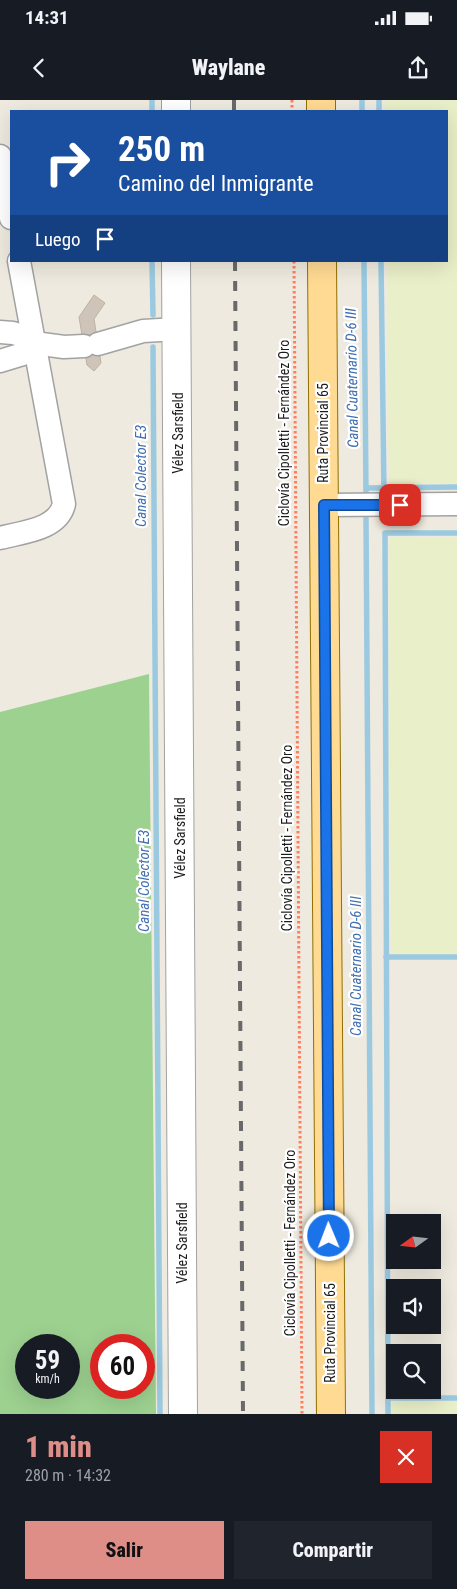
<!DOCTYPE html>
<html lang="es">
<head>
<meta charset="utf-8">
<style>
  body { margin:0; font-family:"Roboto Condensed",sans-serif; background:#20242c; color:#f1f3f6; height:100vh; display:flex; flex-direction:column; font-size:19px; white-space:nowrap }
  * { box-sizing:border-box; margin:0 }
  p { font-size:16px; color:#9ea1a6 }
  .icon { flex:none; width:28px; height:28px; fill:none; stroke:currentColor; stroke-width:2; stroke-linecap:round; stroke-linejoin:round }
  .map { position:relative; height:1314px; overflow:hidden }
  .sheet { display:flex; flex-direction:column; background:#171b24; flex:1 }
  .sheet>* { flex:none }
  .top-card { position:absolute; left:10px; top:10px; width:438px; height:152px; border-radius:0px; box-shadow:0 5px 20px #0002; background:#1a4fa0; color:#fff; overflow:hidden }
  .needle { width:32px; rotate:255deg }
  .controls { position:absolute; left:386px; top:1114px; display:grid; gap:10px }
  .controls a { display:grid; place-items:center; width:55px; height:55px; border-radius:0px; background:#171b24; box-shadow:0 5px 20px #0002; font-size:25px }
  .speed { position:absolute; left:15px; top:1234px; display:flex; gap:10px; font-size:25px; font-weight:700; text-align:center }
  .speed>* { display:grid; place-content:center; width:65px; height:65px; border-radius:50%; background:#171b24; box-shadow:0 5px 20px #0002; line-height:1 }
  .speed small { font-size:12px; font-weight:400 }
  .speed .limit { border:8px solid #d22; background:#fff; color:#111 }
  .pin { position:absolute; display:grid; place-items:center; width:42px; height:42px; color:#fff; margin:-21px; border-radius:10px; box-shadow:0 2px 8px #0006 }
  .me { position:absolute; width:55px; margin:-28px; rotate:359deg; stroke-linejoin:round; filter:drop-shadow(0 0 4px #0008) }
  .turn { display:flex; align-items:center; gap:18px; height:105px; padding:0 25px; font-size:22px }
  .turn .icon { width:65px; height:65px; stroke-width:2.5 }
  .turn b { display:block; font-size:35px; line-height:42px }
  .then { display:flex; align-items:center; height:48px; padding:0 25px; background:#0003; gap:10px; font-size:19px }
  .round { display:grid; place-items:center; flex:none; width:52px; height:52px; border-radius:0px; background:#20242c }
  .headline { display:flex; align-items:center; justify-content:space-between; height:85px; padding:0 25px }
  h1 { font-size:30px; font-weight:800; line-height:38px; color:#de8e87 }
  .button { display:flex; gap:10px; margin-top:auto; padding:10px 25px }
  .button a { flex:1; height:58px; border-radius:0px; background:#de8e87; color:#111; font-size:20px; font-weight:800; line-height:58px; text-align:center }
  .button a+a { background:#20242c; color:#f1f3f6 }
  .status { display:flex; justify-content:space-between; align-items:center; height:35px; padding:0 25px; background:#171b24; direction:ltr }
  .status svg { height:14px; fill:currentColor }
  header { display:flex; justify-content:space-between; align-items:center; height:65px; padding:0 25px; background:#171b24; font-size:22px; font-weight:800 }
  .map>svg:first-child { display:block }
  .farmland { fill:#e9efc8 }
  .forest { fill:#9dd190; fill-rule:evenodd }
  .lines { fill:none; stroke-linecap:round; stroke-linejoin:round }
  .stream { stroke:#9bcae0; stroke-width:5.5 }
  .building { fill:#cec4b8; stroke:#c0b1a0 }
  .minor-casing { stroke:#a2a2a2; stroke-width:25 }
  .tertiary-casing { stroke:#a2a2a2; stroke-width:30 }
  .primary-casing { stroke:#926f00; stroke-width:30 }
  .path { stroke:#ff7e5f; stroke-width:3; stroke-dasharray:2.5 2.5; stroke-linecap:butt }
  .minor { stroke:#fff; stroke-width:22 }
  .tertiary { stroke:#fff; stroke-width:28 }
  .primary { stroke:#ffda93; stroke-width:28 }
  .rail { stroke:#696969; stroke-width:4; stroke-dasharray:10 10; stroke-linecap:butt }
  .route-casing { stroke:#114b97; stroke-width:12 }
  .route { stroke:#1a73e8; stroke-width:9 }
  .labels { text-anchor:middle; stroke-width:4.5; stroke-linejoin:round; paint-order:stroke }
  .street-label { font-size:14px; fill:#1b1b1b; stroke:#fff }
  .water-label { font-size:15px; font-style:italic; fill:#406fb2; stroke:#fff }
</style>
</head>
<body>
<div class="status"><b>14:31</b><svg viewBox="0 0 49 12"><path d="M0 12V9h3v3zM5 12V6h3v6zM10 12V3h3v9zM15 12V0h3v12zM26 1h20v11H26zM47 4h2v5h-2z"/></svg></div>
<header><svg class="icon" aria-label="back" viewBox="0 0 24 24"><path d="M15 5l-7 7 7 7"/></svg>Waylane<svg class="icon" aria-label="share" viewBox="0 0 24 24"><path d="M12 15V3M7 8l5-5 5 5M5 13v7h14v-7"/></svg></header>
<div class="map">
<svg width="457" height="1314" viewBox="0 0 457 1314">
  <rect width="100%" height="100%" fill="#eeeadf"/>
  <!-- farmland -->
  <g class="farmland">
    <path d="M386,0H457V383L389,384L387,161H446V11H386Z"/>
    <path d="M389,438H457V853H391Z"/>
    <rect x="392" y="1301" width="65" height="13"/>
  </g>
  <!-- forest -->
  <path class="forest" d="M149,574L156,1314H0V612ZM26,1245H69V1288H26ZM101,1245H144V1288H101Z"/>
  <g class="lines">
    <!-- stream -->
    <g class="stream">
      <path d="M152,0V11"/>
      <path d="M362,0V11"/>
      <path d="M379,0V11"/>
      <path d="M152,161L153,215"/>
      <path d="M364,161L366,394"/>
      <path d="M381,161L384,394"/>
      <path d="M153,247L160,1314"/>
      <path d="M366,388L457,387"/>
      <path d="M366,418L372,1314"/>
      <path d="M386,857H457"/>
      <path d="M388,1298H457"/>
      <path d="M388,1314L385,433H457"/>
    </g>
  </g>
  <!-- building -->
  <path class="building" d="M94,195L105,203L94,219L101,263L94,271L87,265L79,217Z"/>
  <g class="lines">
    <defs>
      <g id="minor">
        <path d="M0,56L11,118"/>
        <path d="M0,232L13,233L34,239"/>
        <path d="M34,243L64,247L84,246"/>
        <path d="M98,244L143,231L177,229"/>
        <path d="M0,261L23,254L35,247"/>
        <path d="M324,405L457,404"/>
        <path d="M0,438C22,432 58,430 64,404L19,161"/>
      </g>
      <g id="tertiary">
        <path d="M176,0V11"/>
        <path d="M176,161L183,1314"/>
      </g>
      <g id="primary">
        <path d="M321,0V11"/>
        <path d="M322,161L331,1314"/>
      </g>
    </defs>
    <!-- minor casing -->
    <use href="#minor" class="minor-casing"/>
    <!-- tertiary casing -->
    <use href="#tertiary" class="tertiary-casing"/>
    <!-- primary casing -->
    <use href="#primary" class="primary-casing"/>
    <!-- path -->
    <g class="path">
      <path d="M292,0V11"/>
      <path d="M294,161L302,1314"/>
    </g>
    <!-- minor -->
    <use href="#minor" class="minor"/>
    <!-- tertiary -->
    <use href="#tertiary" class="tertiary"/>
    <!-- primary -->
    <use href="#primary" class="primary"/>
    <!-- rail -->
    <g class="rail">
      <path d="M234,0V11"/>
      <path d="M235,161L243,1314"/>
    </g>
  </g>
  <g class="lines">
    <defs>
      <path id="route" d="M329,1136L324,405H400"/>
    </defs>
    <!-- route casing -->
    <use href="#route" class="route-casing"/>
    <!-- route -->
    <use href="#route" class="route"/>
  </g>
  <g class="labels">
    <!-- street labels -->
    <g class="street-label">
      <text transform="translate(178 333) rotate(-90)" y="5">Vélez Sarsfield</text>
      <text transform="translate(284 333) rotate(-90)" y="5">Ciclovía Cipolletti - Fernández Oro</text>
      <text transform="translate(323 333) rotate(-90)" y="5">Ruta Provincial 65</text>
      <text transform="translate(180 738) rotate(-90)" y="5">Vélez Sarsfield</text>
      <text transform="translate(287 738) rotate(-90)" y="5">Ciclovía Cipolletti - Fernández Oro</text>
      <text transform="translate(182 1143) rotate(-90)" y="5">Vélez Sarsfield</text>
      <text transform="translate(290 1143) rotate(-90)" y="5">Ciclovía Cipolletti - Fernández Oro</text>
      <text transform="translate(330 1233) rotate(-90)" y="5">Ruta Provincial 65</text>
    </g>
    <!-- water labels -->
    <g class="water-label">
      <text transform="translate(352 278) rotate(-91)" y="5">Canal Cuaternario D-6 III</text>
      <text transform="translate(141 376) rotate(-90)" y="5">Canal Colector E3</text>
      <text transform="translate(144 781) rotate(-90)" y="5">Canal Colector E3</text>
      <text transform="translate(356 866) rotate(-90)" y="5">Canal Cuaternario D-6 III</text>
    </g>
  </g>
</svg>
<div class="controls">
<a><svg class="needle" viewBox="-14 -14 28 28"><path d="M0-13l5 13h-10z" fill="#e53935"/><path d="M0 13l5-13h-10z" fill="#9ea1a6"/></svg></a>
<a><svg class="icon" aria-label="sound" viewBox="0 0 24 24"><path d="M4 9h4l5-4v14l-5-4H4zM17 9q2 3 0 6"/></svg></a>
<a><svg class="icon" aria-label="search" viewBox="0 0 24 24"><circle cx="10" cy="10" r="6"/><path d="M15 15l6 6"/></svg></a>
</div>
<div class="speed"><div>59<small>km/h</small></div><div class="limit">60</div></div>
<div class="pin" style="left:400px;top:405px;background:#d93025"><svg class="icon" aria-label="arrive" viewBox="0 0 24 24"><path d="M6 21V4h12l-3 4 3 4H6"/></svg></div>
<svg class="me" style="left:329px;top:1136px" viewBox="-20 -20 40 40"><circle r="17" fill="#1a73e8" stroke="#fff" stroke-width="3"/><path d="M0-11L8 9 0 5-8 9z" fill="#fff"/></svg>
<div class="top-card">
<div class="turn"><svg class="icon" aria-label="right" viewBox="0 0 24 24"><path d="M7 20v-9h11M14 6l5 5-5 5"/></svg><div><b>250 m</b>Camino del Inmigrante</div></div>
<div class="then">Luego<svg class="icon" aria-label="arrive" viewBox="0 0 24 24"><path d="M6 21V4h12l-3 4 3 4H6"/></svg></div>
</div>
</div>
<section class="sheet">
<div class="headline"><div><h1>1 min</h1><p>280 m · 14:32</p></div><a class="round" style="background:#d93025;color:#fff"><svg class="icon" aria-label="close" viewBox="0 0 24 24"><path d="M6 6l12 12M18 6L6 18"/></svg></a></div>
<div class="button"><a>Salir</a><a>Compartir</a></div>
</section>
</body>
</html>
